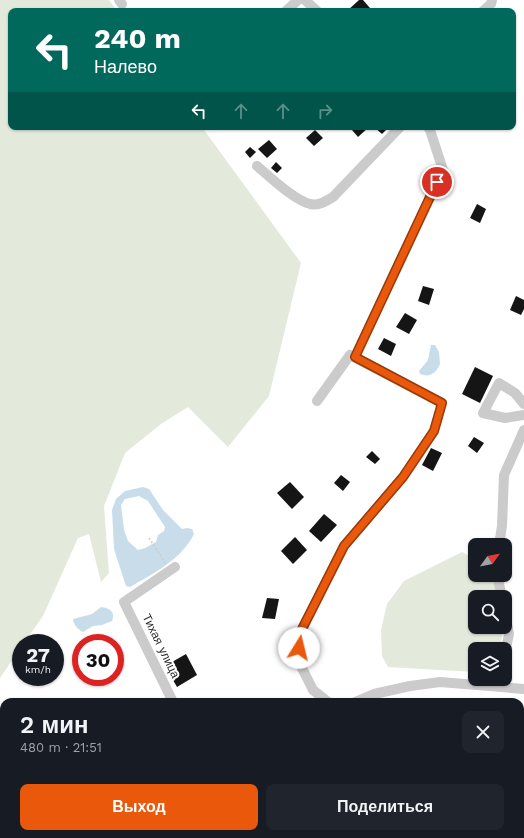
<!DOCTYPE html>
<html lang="ru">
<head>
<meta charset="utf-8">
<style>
  body { margin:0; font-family:"Work Sans",sans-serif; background:#20242c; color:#f1f3f6; height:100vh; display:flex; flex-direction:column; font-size:15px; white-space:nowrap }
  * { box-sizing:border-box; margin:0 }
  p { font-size:13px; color:#9ea1a6 }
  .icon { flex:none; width:22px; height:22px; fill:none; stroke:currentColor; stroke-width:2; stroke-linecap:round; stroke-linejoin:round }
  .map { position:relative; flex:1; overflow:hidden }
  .sheet { position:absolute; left:0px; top:698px; width:524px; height:140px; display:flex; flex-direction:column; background:#171b24; border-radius:12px 12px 0 0; box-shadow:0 1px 3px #0004 }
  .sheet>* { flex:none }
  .top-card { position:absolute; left:8px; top:8px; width:508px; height:122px; border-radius:8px; box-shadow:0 1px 3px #0004; background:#00695c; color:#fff; overflow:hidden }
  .needle { width:26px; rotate:57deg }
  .controls { position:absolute; left:468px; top:538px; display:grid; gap:8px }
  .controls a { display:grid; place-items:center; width:44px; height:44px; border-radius:8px; background:#171b24; box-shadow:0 1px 3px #0004; font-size:20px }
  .speed { position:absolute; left:12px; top:634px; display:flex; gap:8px; font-size:20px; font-weight:700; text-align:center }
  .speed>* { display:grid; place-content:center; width:52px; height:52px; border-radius:50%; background:#171b24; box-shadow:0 1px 3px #0004; line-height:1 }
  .speed small { font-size:10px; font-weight:400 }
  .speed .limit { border:6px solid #d22; background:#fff; color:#111 }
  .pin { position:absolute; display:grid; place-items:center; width:34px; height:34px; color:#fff; margin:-17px; border:2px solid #fff; border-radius:50%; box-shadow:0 1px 4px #0007 }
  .me { position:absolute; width:44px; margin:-22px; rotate:9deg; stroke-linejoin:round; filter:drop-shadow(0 0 3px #0008) }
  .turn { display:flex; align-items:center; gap:14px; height:84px; padding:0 20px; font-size:18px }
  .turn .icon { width:52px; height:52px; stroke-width:2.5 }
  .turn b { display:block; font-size:28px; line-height:34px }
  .lanes { display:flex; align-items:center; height:38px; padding:0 20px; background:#0003; justify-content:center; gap:20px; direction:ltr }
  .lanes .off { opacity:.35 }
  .round { display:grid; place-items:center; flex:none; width:42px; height:42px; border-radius:8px; background:#20242c }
  .headline { display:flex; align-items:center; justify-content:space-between; height:68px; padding:0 20px }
  h1 { font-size:24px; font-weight:600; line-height:30px }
  .primary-button { display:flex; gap:8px; margin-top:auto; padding:8px 20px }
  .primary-button a { flex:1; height:46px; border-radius:8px; background:#ea580c; color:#fff; font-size:16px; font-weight:600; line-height:46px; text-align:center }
  .primary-button a+a { background:#20242c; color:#f1f3f6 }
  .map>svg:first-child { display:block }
  .green { fill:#e3eadc }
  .water { fill:#c9dce9; fill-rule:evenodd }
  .building { fill:#151515 }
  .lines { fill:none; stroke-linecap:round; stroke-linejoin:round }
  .path { stroke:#cbcbcb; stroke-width:1.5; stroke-dasharray:2 2; stroke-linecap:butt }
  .minor { stroke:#cbcbcb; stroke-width:10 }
  .major { stroke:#a6a6a6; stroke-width:13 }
  .route-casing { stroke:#983908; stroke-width:10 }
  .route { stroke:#ea580c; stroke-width:7 }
  .labels { text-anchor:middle; stroke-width:4; stroke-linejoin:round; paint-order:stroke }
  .street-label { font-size:12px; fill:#2e2e2e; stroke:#fff }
</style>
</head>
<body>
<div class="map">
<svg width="524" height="838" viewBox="0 0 524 838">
  <rect width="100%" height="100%" fill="#fff"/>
  <!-- green -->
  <g class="green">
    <path d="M0,0H109L117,11H11V127H202L301,263L269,396L228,447L188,407L161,424L125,453L104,506L109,573L101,582L89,534L78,538L43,616L24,643H21V647L0,678Z"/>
    <path d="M462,552L475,559V575H493L497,597H475V627H502L503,633L499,649H475V672L388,667L382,656L381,630L387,604L404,581Z"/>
  </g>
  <!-- water -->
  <g class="water">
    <path d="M431,345H435L439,352L440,364C436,373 430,378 420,374L419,371L428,360Z"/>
    <path d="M143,487L149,489L163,510L182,529L187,528L192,529L194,534C181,560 154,573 130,587L126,586L114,549L112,510L116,499L125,491ZM139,496L148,501L165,527L164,531L158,535L156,542L145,548L138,550L128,541L124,530L121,505L125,499Z"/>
    <path d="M101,607C109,608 116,611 112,621L102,625L93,626L83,632C78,630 73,624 73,619L92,614Z"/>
  </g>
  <!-- building -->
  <g class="building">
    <path d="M359,0H363L370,8L367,11H347Z"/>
    <path d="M355,127H369L358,137L352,130Z"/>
    <path d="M374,127H389L382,134Z"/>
    <path d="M315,130L323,138L314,146L306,138Z"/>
    <path d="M269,140L277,149L267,158L258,149Z"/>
    <path d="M250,147L256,152L250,158L245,152Z"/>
    <path d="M276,162L282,168L277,173L271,168Z"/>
    <path d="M477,204L486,209L480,223L470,218Z"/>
    <path d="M423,286L434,289L429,305L418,301Z"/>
    <path d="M516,296L524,300V309L521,315L510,310Z"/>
    <path d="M405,313L417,320L409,334L396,327Z"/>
    <path d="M384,338L396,344L391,356L378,349Z"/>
    <path d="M475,367L493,376L480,403L462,394Z"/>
    <path d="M474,437L484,443L477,453L468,446Z"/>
    <path d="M431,448L442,453L433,471L422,465Z"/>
    <path d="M372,451L380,459L375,464L366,457Z"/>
    <path d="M341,475L350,482L343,491L334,483Z"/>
    <path d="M290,482L304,497L292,509L277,493Z"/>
    <path d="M324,514L337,525L321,542L309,531Z"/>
    <path d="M295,537L307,550L293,564L281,551Z"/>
    <path d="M267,598L279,599L275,619L262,618Z"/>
    <path d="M186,654L197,675L177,687L165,666Z"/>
  </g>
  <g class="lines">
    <!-- path -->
    <path class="path" d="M149,538L166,564"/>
    <!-- minor -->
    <g class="minor">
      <path d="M119,0L122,4"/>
      <path d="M305,0L317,11"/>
      <path d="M286,11L298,0"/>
      <path d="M483,11L491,4L492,0"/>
      <path d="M257,166C270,177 294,200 310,204C319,206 326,201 333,197L400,127"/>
      <path d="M355,357L443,170L430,130L428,127"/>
      <path d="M317,401L350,355L442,403L434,431L403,477L344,546L299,635V662L313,690L328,702"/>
      <path d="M524,404L515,393L499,383L483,413L505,418L524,415"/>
      <path d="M499,545L502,526L504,475L524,430"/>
      <path d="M497,575L502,597"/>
      <path d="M505,614L509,634L505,653"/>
      <path d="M173,702L124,602L175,567"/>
      <path d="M355,702L374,694L410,686L440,682L524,689"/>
      <path d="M95,838L101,834"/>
    </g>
    <!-- major -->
    <g class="major">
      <path d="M520,813L524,811"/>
      <path d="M471,838L479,834"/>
    </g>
  </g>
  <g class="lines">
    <defs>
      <path id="route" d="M299,648V635L344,546L403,477L434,431L442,403L355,357L437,182"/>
    </defs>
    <!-- route casing -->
    <use href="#route" class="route-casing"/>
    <!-- route -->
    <use href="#route" class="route"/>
  </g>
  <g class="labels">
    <!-- street labels -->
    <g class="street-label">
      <text transform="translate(161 646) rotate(64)" y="4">Тихая улица</text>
    </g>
  </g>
</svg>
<div class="controls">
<a><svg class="needle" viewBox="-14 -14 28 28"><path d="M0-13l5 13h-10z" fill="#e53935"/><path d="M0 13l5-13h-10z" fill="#9ea1a6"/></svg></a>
<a><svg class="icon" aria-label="search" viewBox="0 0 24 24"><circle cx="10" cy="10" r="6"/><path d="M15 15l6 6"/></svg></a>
<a><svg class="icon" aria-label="layers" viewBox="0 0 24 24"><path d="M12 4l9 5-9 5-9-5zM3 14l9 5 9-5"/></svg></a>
</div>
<div class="speed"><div>27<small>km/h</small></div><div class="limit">30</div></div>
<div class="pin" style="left:437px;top:182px;background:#d93025"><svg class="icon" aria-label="arrive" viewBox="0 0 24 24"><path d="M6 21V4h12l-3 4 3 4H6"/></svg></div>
<svg class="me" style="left:299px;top:648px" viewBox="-20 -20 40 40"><circle r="19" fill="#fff"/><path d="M0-13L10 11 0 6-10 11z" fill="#ea580c"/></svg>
<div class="top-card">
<div class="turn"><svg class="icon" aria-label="left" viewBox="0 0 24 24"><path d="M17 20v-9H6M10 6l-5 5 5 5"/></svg><div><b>240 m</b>Налево</div></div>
<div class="lanes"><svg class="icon" aria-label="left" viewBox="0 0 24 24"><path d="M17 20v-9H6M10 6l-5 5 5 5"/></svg><svg class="icon off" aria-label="ahead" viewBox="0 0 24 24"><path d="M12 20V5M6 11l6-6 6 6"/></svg><svg class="icon off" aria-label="ahead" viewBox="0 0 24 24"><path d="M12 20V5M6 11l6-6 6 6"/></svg><svg class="icon off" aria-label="right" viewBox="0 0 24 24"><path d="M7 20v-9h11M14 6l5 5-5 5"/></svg></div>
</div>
<section class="sheet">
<div class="headline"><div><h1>2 мин</h1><p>480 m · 21:51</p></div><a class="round"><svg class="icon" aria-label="close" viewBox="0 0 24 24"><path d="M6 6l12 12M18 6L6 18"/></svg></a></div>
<div class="primary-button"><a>Выход</a><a>Поделиться</a></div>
</section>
</div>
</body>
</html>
